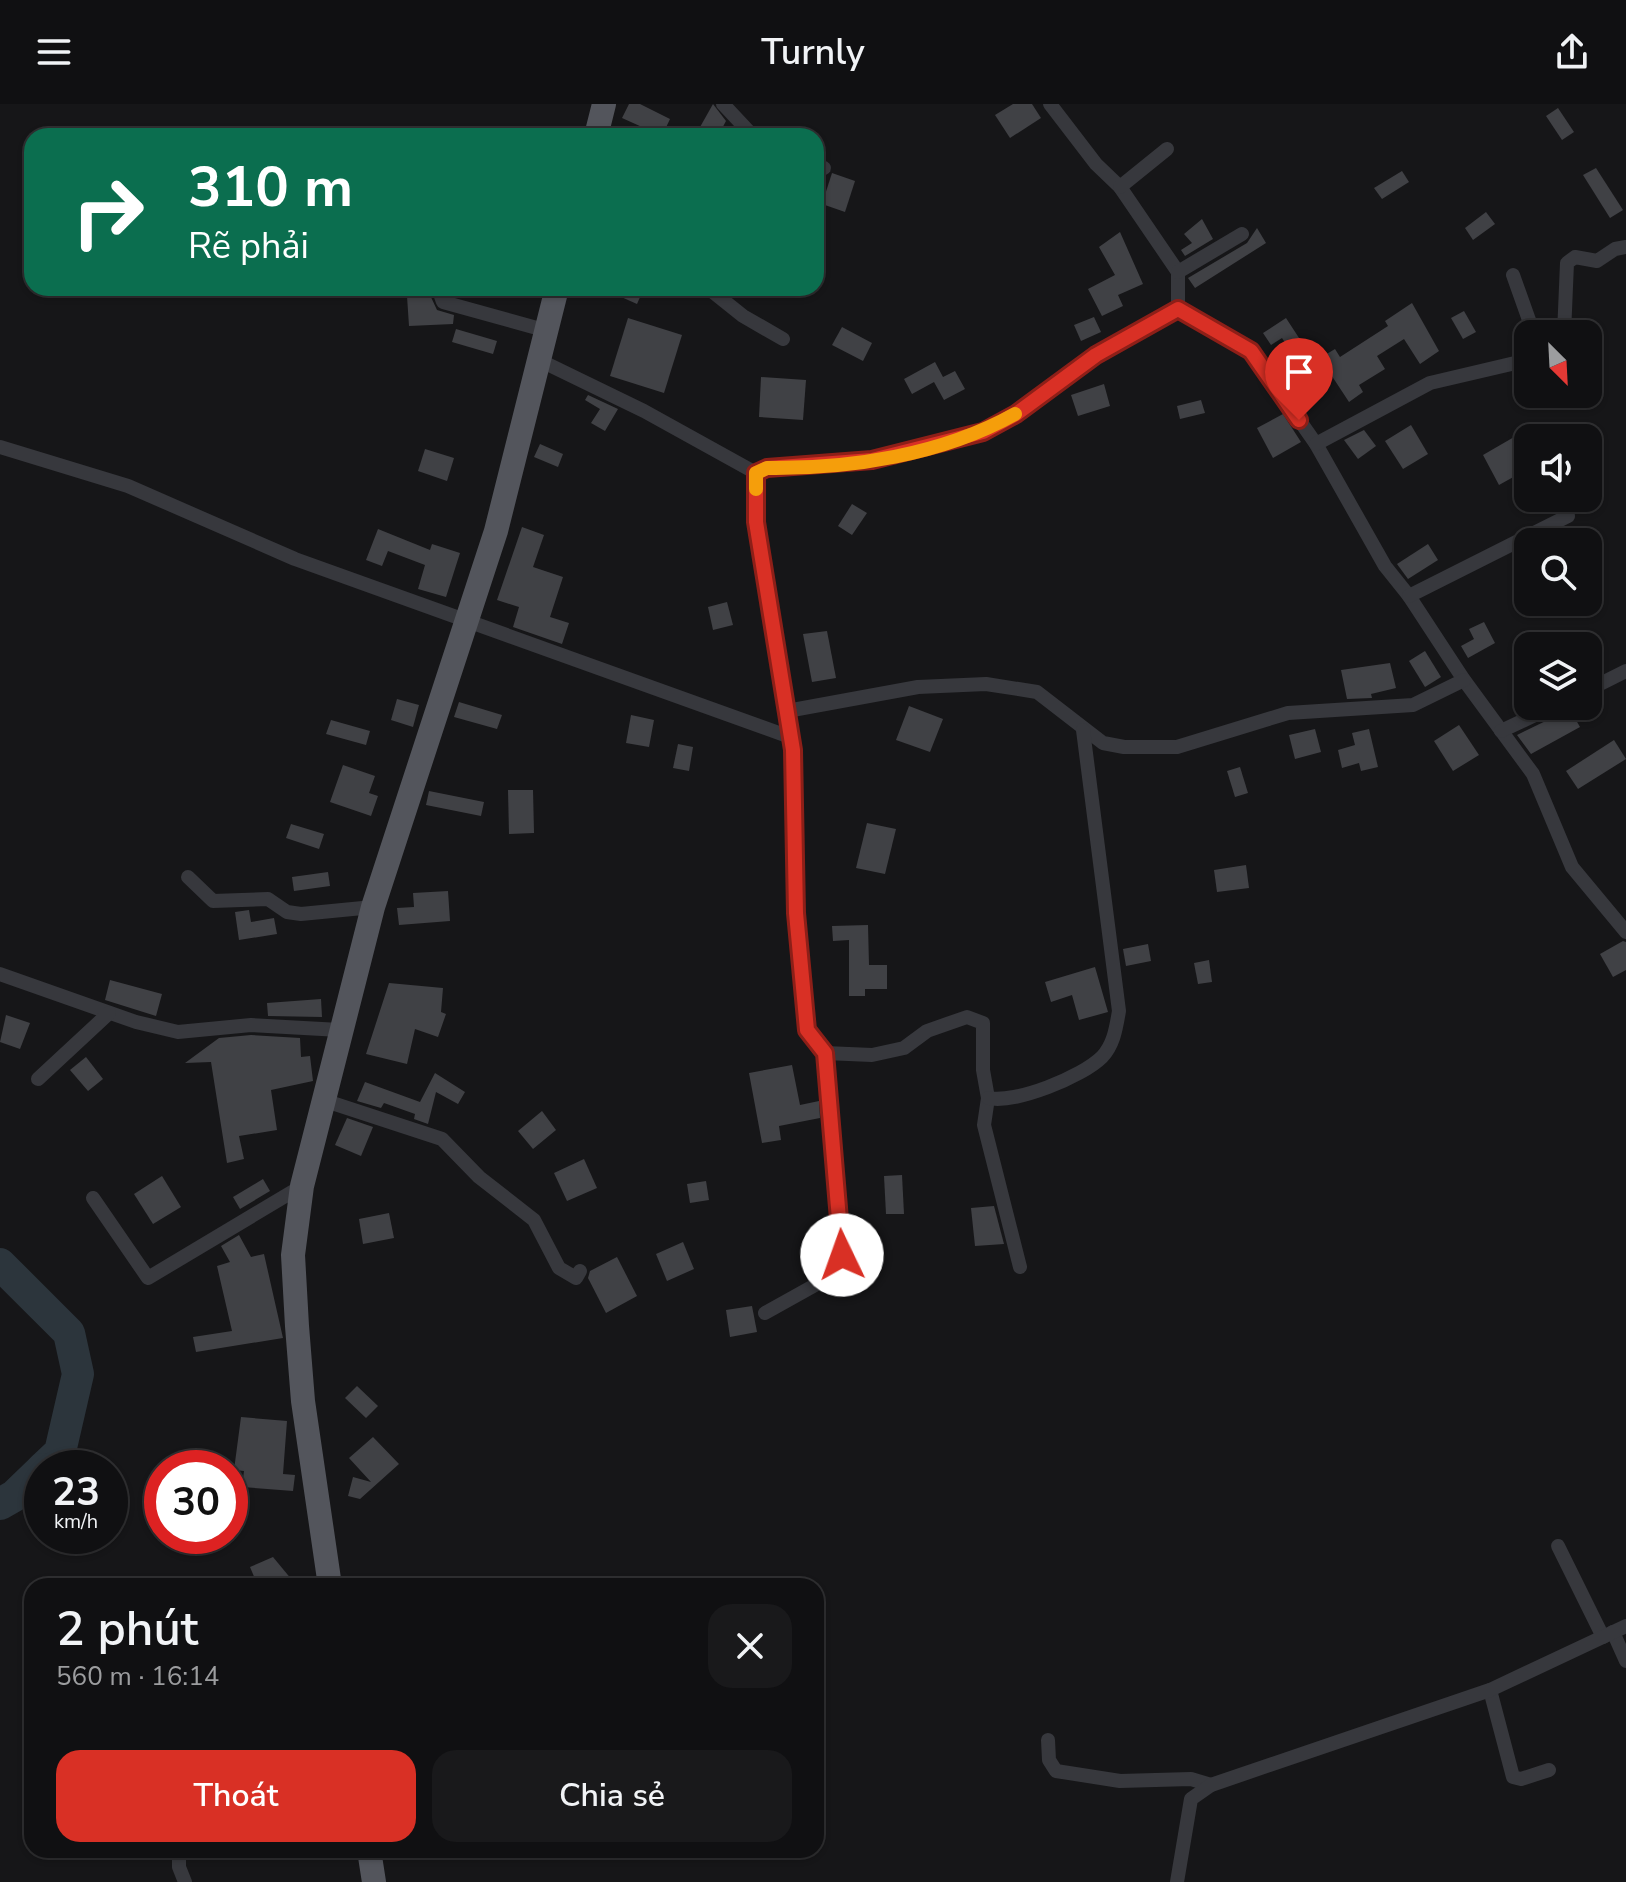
<!DOCTYPE html>
<html lang="vi">
<head>
<meta charset="utf-8">
<style>
  body { margin:0; font-family:"Nunito Sans",sans-serif; background:#19191b; color:#f1f3f6; height:100vh; display:flex; flex-direction:column; font-size:30px; white-space:nowrap }
  * { box-sizing:border-box; margin:0 }
  p { font-size:26px; color:#9c9d9f }
  .icon { flex:none; width:44px; height:44px; fill:none; stroke:currentColor; stroke-width:2; stroke-linecap:round; stroke-linejoin:round }
  .map { position:relative; flex:1; overflow:hidden }
  .panel { position:absolute; left:24px; top:1474px; width:800px; height:280px; display:flex; flex-direction:column; background:#101012; border-radius:24px; box-shadow:0 2px 6px #0004,0 0 0 2px #303032 }
  .panel>* { flex:none }
  .top-card { position:absolute; left:24px; top:24px; width:800px; height:168px; border-radius:24px; box-shadow:0 2px 6px #0004,0 0 0 2px #303032; background:#0b6e4f; color:#fff; overflow:hidden }
  .needle { width:52px; rotate:156deg }
  .tools { position:absolute; left:1514px; top:216px; display:grid; gap:16px }
  .tools a { display:grid; place-items:center; width:88px; height:88px; border-radius:16px; background:#101012; box-shadow:0 2px 6px #0004,0 0 0 2px #303032; font-size:40px }
  .speed { position:absolute; left:24px; top:1346px; display:flex; gap:16px; font-size:40px; font-weight:700; text-align:center }
  .speed>* { display:grid; place-content:center; width:104px; height:104px; border-radius:50%; background:#101012; box-shadow:0 2px 6px #0004,0 0 0 2px #303032; line-height:1 }
  .speed small { font-size:20px; font-weight:400 }
  .speed .limit { border:12px solid #d22; background:#fff; color:#111 }
  .pin { position:absolute; display:grid; place-items:center; width:68px; height:68px; color:#fff; margin:-82px -34px; border-radius:50% 50% 50% 0; rotate:-45deg; box-shadow:0 0 8px #0007 }
  .pin .icon { rotate:45deg }
  .me { position:absolute; width:88px; margin:-44px; rotate:357deg; stroke-linejoin:round; filter:drop-shadow(0 0 6px #0008) }
  .turn { display:flex; align-items:center; gap:28px; height:168px; padding:0 32px; font-size:36px }
  .turn .icon { width:104px; height:104px; stroke-width:2.5 }
  .turn b { display:block; font-size:56px; line-height:68px }
  .round { display:grid; place-items:center; flex:none; width:84px; height:84px; border-radius:24px; background:#19191b }
  .summary { display:flex; align-items:center; justify-content:space-between; height:136px; padding:0 32px }
  h1 { font-size:48px; font-weight:600; line-height:60px }
  .action { display:flex; gap:16px; margin-top:auto; padding:16px 32px }
  .action a { flex:1; height:92px; border-radius:24px; background:#d93025; color:#fff; font-size:32px; font-weight:600; line-height:92px; text-align:center }
  .action a+a { background:#19191b; color:#f1f3f6 }
  header { display:flex; justify-content:space-between; align-items:center; height:104px; padding:0 32px; background:#101012; font-size:36px; font-weight:600 }
  .map>svg:first-child { display:block }
  .lines { fill:none; stroke-linecap:round; stroke-linejoin:round }
  .river { stroke:#2c353c; stroke-width:32 }
  .building { fill:#404145 }
  .street { stroke:#37383d; stroke-width:14 }
  .primary { stroke:#53555c; stroke-width:24 }
  .route-casing { stroke:#8d1f18; stroke-width:20 }
  .route { stroke:#d93025; stroke-width:14 }
  .slow { stroke:#f59e0b; stroke-width:14 }
</style>
</head>
<body>
<header><svg class="icon" aria-label="menu" viewBox="0 0 24 24"><path d="M4 6h16M4 12h16M4 18h16"/></svg>Turnly<svg class="icon" aria-label="share" viewBox="0 0 24 24"><path d="M12 15V3M7 8l5-5 5 5M5 13v7h14v-7"/></svg></header>
<div class="map">
<svg width="1626" height="1778" viewBox="0 0 1626 1778">
  <rect width="100%" height="100%" fill="#161618"/>
  <g class="lines">
    <!-- river -->
    <g class="river">
      <path d="M0,1160L69,1229L78,1270L60,1348L43,1364"/>
      <path d="M0,1400L14,1392L42,1365"/>
    </g>
  </g>
  <!-- building -->
  <g class="building">
    <path d="M629,0H640L670,15L662,32H637L642,23L622,14Z"/>
    <path d="M713,0L726,17L718,32H695Z"/>
    <path d="M1013,0H1032L1041,14L1010,34L995,11Z"/>
    <path d="M1558,4L1574,28L1562,36L1546,12Z"/>
    <path d="M1596,64L1623,106L1610,114L1583,71Z"/>
    <path d="M1402,67L1409,78L1382,95L1374,84Z"/>
    <path d="M832,69L855,77L845,108L822,100Z"/>
    <path d="M1486,108L1495,120L1473,136L1465,124Z"/>
    <path d="M1202,115L1213,135L1185,152L1181,146L1192,139L1184,130Z"/>
    <path d="M1257,124L1266,139L1195,184L1188,174L1247,139Z"/>
    <path d="M1120,128L1143,180L1118,191L1123,202L1102,212L1088,185L1115,171L1099,143Z"/>
    <path d="M601,184H644L637,200Z"/>
    <path d="M430,191L437,206L454,211L453,220L409,222L407,192Z"/>
    <path d="M1412,199L1439,247L1420,260L1404,235L1377,252L1385,265L1359,281L1363,288L1349,298L1320,254L1335,245L1340,253L1388,222L1385,217Z"/>
    <path d="M1464,207L1476,228L1463,235L1451,214Z"/>
    <path d="M1094,213L1101,228L1081,237L1074,221Z"/>
    <path d="M628,214L682,231L664,289L610,272Z"/>
    <path d="M1286,214L1303,240L1291,248L1282,234L1271,241L1263,229Z"/>
    <path d="M842,223L872,239L863,257L832,241Z"/>
    <path d="M456,225L497,237L493,250L452,238Z"/>
    <path d="M935,258L943,273L955,267L965,285L944,296L934,278L912,290L904,275Z"/>
    <path d="M761,273L806,276L803,316L759,313Z"/>
    <path d="M1104,280L1110,302L1078,312L1071,291Z"/>
    <path d="M588,291L618,305L605,327L591,319L600,305L585,296Z"/>
    <path d="M1201,296L1205,309L1180,315L1177,302Z"/>
    <path d="M1283,310L1301,338L1273,354L1257,324Z"/>
    <path d="M1411,321L1428,350L1403,365L1385,337Z"/>
    <path d="M1364,326L1376,342L1358,355L1344,336Z"/>
    <path d="M1521,329L1528,341V365L1499,381L1483,351Z"/>
    <path d="M540,340L563,350L558,363L534,353Z"/>
    <path d="M425,345L454,354L447,377L418,367Z"/>
    <path d="M852,400L867,409L852,431L838,422Z"/>
    <path d="M522,423L544,431L533,463L563,473L550,513L569,519L562,540L513,523L519,503L497,496Z"/>
    <path d="M378,425L430,446L432,440L460,449L446,493L418,485L425,461L388,447L382,462L366,456Z"/>
    <path d="M1428,440L1438,456L1408,475L1397,460Z"/>
    <path d="M727,498L733,521L713,526L708,503Z"/>
    <path d="M1484,518L1495,539L1468,554L1461,542L1474,535L1469,525Z"/>
    <path d="M827,527L836,574L812,578L803,530Z"/>
    <path d="M1425,547L1441,573L1425,583L1409,557Z"/>
    <path d="M1390,559L1396,584L1371,590L1372,594L1347,595L1341,566Z"/>
    <path d="M397,595L419,601L413,623L391,616Z"/>
    <path d="M459,598L502,611L497,625L454,613Z"/>
    <path d="M909,602L943,615L930,648L896,636Z"/>
    <path d="M1564,602H1568L1580,623L1531,650L1517,631L1558,611Z"/>
    <path d="M631,611L654,616L649,643L626,639Z"/>
    <path d="M331,616L370,627L366,641L326,630Z"/>
    <path d="M1459,621L1479,651L1453,667L1434,637Z"/>
    <path d="M1315,625L1321,648L1295,655L1289,631Z"/>
    <path d="M1369,625L1378,663L1361,667L1359,659L1342,664L1338,646L1355,641L1352,629Z"/>
    <path d="M1614,636L1626,655L1578,685L1566,667Z"/>
    <path d="M678,640L693,643L689,667L673,664Z"/>
    <path d="M343,661L375,672L369,689L378,692L371,712L330,698Z"/>
    <path d="M1240,663L1248,689L1235,693L1227,667Z"/>
    <path d="M508,686H533L534,729L509,730Z"/>
    <path d="M429,687L484,698L481,712L426,701Z"/>
    <path d="M867,719L896,725L885,770L856,764Z"/>
    <path d="M291,720L324,730L319,745L286,734Z"/>
    <path d="M1246,761L1249,784L1217,788L1214,766Z"/>
    <path d="M328,768L330,782L294,787L292,773Z"/>
    <path d="M448,787L450,817L399,821L397,804L414,803L413,789Z"/>
    <path d="M249,806L251,818L274,814L277,830L239,836L235,808Z"/>
    <path d="M868,821L869,861H887V885H865V892H849V836L833,837L832,822Z"/>
    <path d="M1623,837L1626,838V866L1613,873L1600,850Z"/>
    <path d="M1148,840L1151,857L1126,862L1123,845Z"/>
    <path d="M1209,856L1212,878L1198,880L1194,859Z"/>
    <path d="M1095,863L1108,908L1079,916L1072,891L1051,898L1045,878Z"/>
    <path d="M110,876L162,890L156,912L105,896Z"/>
    <path d="M389,879L443,884L441,908L446,910L438,933L415,925L407,960L366,950Z"/>
    <path d="M321,895L322,913L268,912L267,899Z"/>
    <path d="M6,911L30,919L20,945L0,938Z"/>
    <path d="M251,931L300,934L301,953L310,952L313,977L271,986L277,1026L239,1032L244,1055L227,1059L211,958L185,959L219,934Z"/>
    <path d="M86,953L103,975L88,987L70,966Z"/>
    <path d="M792,961L800,1001L819,997L820,1014L779,1022L781,1036L762,1039L749,969Z"/>
    <path d="M435,969L465,988L458,1000L436,988L428,1020L414,1015L415,1010L384,999L381,1004L357,997L365,978L420,998Z"/>
    <path d="M542,1007L556,1026L533,1045L518,1027Z"/>
    <path d="M347,1014L373,1023L361,1052L335,1041Z"/>
    <path d="M584,1055L597,1084L567,1097L554,1069Z"/>
    <path d="M902,1071L904,1110H886L884,1072Z"/>
    <path d="M162,1072L181,1103L153,1120L134,1090Z"/>
    <path d="M263,1075L270,1087L240,1105L233,1093Z"/>
    <path d="M706,1077L709,1096L690,1099L687,1080Z"/>
    <path d="M994,1102L1004,1140L975,1142L971,1104Z"/>
    <path d="M389,1109L394,1134L363,1140L359,1115Z"/>
    <path d="M239,1131L251,1153L264,1150L283,1234L196,1248L193,1233L232,1227L217,1162L230,1158L221,1142Z"/>
    <path d="M683,1138L694,1165L667,1177L656,1150Z"/>
    <path d="M617,1153L637,1192L606,1209L588,1174L590,1167Z"/>
    <path d="M752,1202L757,1228L730,1233L726,1206Z"/>
    <path d="M357,1282L378,1302L366,1314L345,1294Z"/>
    <path d="M241,1313L287,1317L283,1370L295,1371L293,1387L242,1383L244,1367L234,1366Z"/>
    <path d="M373,1333L399,1360L360,1395L348,1392L353,1373L371,1378L349,1354Z"/>
    <path d="M273,1453L297,1482H258L250,1463Z"/>
  </g>
  <g class="lines">
    <!-- street -->
    <g class="street">
      <path d="M723,0L753,32"/>
      <path d="M1050,0L1096,60L1120,83L1178,168V205L1251,247L1316,340L1385,462L1409,492L1464,576L1533,670L1572,763L1626,828"/>
      <path d="M816,60L824,64"/>
      <path d="M1120,83L1167,45"/>
      <path d="M1178,168L1242,130"/>
      <path d="M1513,171L1534,230"/>
      <path d="M438,184L443,198L544,226"/>
      <path d="M708,184L743,212L783,235"/>
      <path d="M1564,230L1567,159L1575,153L1597,157L1615,145L1626,143"/>
      <path d="M539,256L644,307L756,369"/>
      <path d="M1316,340L1430,279L1528,256"/>
      <path d="M0,343L128,382L295,455L790,633"/>
      <path d="M1409,492L1568,412"/>
      <path d="M1588,586L1626,567"/>
      <path d="M787,607L918,583L986,580L1037,588L1103,639L1124,643H1177L1288,609L1413,601L1464,576"/>
      <path d="M1501,627L1554,602"/>
      <path d="M188,773L213,797L268,795L287,808L301,810L373,803"/>
      <path d="M0,870L136,918L178,928L251,921L340,926"/>
      <path d="M825,949L872,951L904,944L927,927L967,913L983,919V966L988,994L984,1021L1020,1163"/>
      <path d="M38,975L109,909"/>
      <path d="M988,994C1015,1000 1082,973 1102,953C1114,940 1116,924 1119,907L1083,626"/>
      <path d="M326,997L442,1035L479,1073L534,1116L559,1164L576,1174L580,1167"/>
      <path d="M93,1094L148,1174L302,1082"/>
      <path d="M765,1209L826,1175L842,1151L825,949L807,926L796,809L793,646L756,418V369L767,364L872,356L983,328L1016,310L1096,251L1178,205"/>
      <path d="M1558,1442L1603,1533"/>
      <path d="M1613,1528L1626,1557"/>
      <path d="M1490,1586L1513,1673L1521,1675L1549,1666"/>
      <path d="M1048,1636L1049,1656L1056,1667L1120,1677L1191,1675L1211,1681"/>
      <path d="M179,1746V1763L185,1778"/>
      <path d="M1177,1778L1191,1695L1211,1681L1490,1586L1626,1522"/>
    </g>
    <!-- primary -->
    <g class="primary">
      <path d="M596,32L604,0"/>
      <path d="M330,1482L303,1297L297,1222L293,1151L302,1082L373,803L496,427L557,184"/>
      <path d="M369,1746L374,1778"/>
    </g>
  </g>
  <g class="lines">
    <defs>
      <path id="route" d="M842,1151L825,949L807,926L796,809L793,646L756,418V369L767,364L872,356L983,328L1016,310L1096,251L1178,205L1251,247L1299,316"/>
    </defs>
    <!-- route casing -->
    <use href="#route" class="route-casing"/>
    <!-- route -->
    <use href="#route" class="route"/>
    <!-- slow -->
    <path class="slow" d="M756,385V369L767,364C850,365 942,351 1015,310"/>
  </g>
</svg>
<div class="tools">
<a><svg class="needle" viewBox="-14 -14 28 28"><path d="M0-13l5 13h-10z" fill="#e53935"/><path d="M0 13l5-13h-10z" fill="#9c9d9f"/></svg></a>
<a><svg class="icon" aria-label="sound" viewBox="0 0 24 24"><path d="M4 9h4l5-4v14l-5-4H4zM17 9q2 3 0 6"/></svg></a>
<a><svg class="icon" aria-label="search" viewBox="0 0 24 24"><circle cx="10" cy="10" r="6"/><path d="M15 15l6 6"/></svg></a>
<a><svg class="icon" aria-label="layers" viewBox="0 0 24 24"><path d="M12 4l9 5-9 5-9-5zM3 14l9 5 9-5"/></svg></a>
</div>
<div class="speed"><div>23<small>km/h</small></div><div class="limit">30</div></div>
<div class="pin" style="left:1299px;top:316px;background:#d93025"><svg class="icon" aria-label="arrive" viewBox="0 0 24 24"><path d="M6 21V4h12l-3 4 3 4H6"/></svg></div>
<svg class="me" style="left:842px;top:1151px" viewBox="-20 -20 40 40"><circle r="19" fill="#fff"/><path d="M0-13L10 11 0 6-10 11z" fill="#d93025"/></svg>
<div class="top-card">
<div class="turn"><svg class="icon" aria-label="right" viewBox="0 0 24 24"><path d="M7 20v-9h11M14 6l5 5-5 5"/></svg><div><b>310 m</b>Rẽ phải</div></div>
</div>
<section class="panel">
<div class="summary"><div><h1>2 phút</h1><p>560 m · 16:14</p></div><a class="round"><svg class="icon" aria-label="close" viewBox="0 0 24 24"><path d="M6 6l12 12M18 6L6 18"/></svg></a></div>
<div class="action"><a>Thoát</a><a>Chia sẻ</a></div>
</section>
</div>
</body>
</html>
